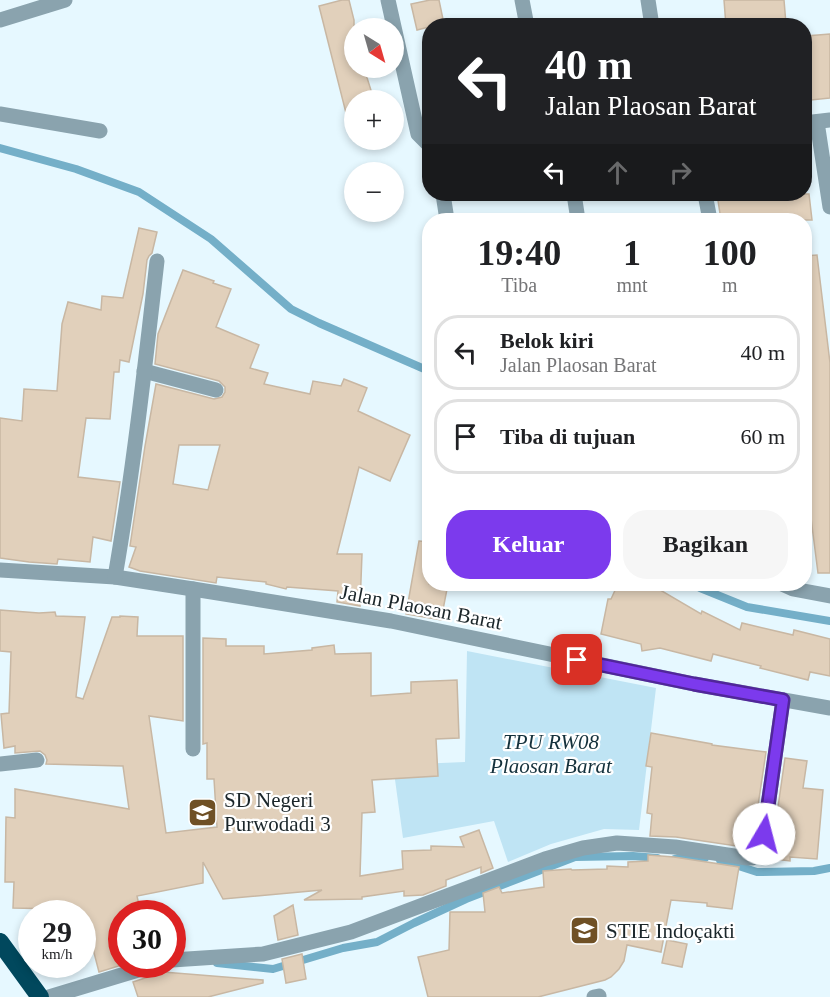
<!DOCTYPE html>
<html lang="id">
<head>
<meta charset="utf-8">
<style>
  body { margin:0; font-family:"Times New Roman",serif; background:#f6f6f6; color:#202124; height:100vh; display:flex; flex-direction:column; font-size:22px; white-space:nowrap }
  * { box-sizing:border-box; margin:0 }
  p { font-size:20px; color:#757577 }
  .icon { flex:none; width:33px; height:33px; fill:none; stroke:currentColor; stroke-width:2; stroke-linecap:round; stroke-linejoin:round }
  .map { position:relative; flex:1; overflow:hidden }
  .sheet { position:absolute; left:422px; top:213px; width:390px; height:378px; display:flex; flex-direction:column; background:#fff; border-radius:24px; box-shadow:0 3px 9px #0003 }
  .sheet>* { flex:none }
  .top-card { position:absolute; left:422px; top:18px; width:390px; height:183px; border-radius:24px; box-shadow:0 3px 9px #0003; background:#202124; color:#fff; overflow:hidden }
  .needle { width:39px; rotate:143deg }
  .tools { position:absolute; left:344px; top:18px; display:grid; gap:12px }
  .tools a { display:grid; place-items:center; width:60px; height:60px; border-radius:50%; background:#fff; box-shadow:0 3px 9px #0003; font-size:30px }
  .speed { position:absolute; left:18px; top:900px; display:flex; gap:12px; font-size:30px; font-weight:700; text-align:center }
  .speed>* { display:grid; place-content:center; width:78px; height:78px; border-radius:50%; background:#fff; box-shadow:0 3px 9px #0003; line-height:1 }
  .speed small { font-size:15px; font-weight:400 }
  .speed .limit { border:9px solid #d22; background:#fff; color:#111 }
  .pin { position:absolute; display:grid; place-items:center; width:51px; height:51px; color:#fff; margin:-26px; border-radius:12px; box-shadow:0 3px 9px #0006 }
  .me { position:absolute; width:66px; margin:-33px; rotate:8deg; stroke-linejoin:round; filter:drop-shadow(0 0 4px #0008) }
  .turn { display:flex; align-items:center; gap:21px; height:126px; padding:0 24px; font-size:27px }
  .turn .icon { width:78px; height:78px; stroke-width:2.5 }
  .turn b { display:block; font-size:42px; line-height:51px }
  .lanes { display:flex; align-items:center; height:57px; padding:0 24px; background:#0003; justify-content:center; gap:30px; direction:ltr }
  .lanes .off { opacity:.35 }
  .eta { display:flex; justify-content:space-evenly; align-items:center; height:102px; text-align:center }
  .eta b { font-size:36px; font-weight:700; line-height:42px }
  .primary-button { display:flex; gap:12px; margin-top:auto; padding:12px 24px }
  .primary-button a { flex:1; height:69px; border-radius:24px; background:#7c3aed; color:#fff; font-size:24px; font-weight:700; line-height:69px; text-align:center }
  .primary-button a+a { background:#f6f6f6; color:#202124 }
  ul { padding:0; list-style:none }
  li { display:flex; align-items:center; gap:18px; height:75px; margin:0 12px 9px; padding:0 12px; border:3px solid #e0e0e0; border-radius:24px }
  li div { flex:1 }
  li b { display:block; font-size:22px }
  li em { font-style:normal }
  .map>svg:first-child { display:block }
  .green { fill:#bfe4f4 }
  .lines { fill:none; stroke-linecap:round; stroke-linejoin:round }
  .stream { stroke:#74afc8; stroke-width:8 }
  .building { fill:#e1d0bb; stroke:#c8b7a3; stroke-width:1.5; fill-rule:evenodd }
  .minor { stroke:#8aa3ae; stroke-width:15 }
  .highway { stroke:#01485d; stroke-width:18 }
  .route-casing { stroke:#51269a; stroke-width:15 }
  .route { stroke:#7c3aed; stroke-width:10 }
  .labels { text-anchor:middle; stroke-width:4.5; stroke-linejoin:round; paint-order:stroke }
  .street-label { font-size:21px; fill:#1b262a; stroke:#fff }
  .park-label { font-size:21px; font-style:italic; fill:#14313c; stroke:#fff }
  .poi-label { font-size:21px; fill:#1b262a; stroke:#fff; text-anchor:start }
</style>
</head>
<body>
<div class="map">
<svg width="830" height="997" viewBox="0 0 830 997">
  <rect width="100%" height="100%" fill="#e6f8ff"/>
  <!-- green -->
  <path class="green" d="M467,651L656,688L639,830L604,829L551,844L508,862L494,821L403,838L393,765L465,762Z"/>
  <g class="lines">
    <!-- stream -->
    <g class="stream">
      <path d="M0,148L76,169L139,192L211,239L291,309L319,323L429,371"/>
      <path d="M692,584L700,588L747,607L830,621"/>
      <path d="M675,859L705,858"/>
      <path d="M720,860L757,872L814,871L830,868"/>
      <path d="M217,963L273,969L343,948L377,942L414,923L466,899L575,857L633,856L657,858"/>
    </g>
  </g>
  <!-- building -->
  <g class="building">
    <path d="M342,0H349L354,20V68H364L374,100H354V116L347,117L319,6Z"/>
    <path d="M430,0H439L444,24L429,26V27L417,30L411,4Z"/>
    <path d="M724,0H784L786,24L726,26Z"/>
    <path d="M830,34V98L811,100L806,36Z"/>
    <path d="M717,194H809L812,220H721Z"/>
    <path d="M139,228L157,232L152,253L149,256L147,260L143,294L129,362L120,360L119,372H114L110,419L86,418L78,477L120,482L111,541L93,537L90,562L58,559L57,564L29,562L0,558V418L22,421L24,389L57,391L62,324L68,302L101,310L102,296L123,298Z"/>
    <path d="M817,255L830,363V573H818L804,463V256Z"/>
    <path d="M183,270L214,281L213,283L231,289L216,327L259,345L250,368L268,373L264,384L310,394L313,381L341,386L344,379L367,388L358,411L410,435L390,481L359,467L337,554H362L360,606L337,602L338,591L287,587L286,589L266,584V582L217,577L216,583L140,571L129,567L136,547L130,546L145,446L156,384L214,399L222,397L225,392V387L219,381L155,364L158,334ZM179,445H220L208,490L173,484Z"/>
    <path d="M419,541L429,542V584H448L441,620L406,614Z"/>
    <path d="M618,584H650L701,614L702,611L740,630L742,623L793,635L794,630L830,639V676L810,672L808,680L760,668L761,666L713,654L711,661L660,648L642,651L641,644L601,634L608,599H611Z"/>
    <path d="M0,610L39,613L55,612L56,616L85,617L76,697L83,699L112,617H120V616L138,617L137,636H183V721L149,716L166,833L217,827L214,779H207V743L203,744V638L226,639V646H264V654L312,650V648L334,645L335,654L371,653V696L411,693V682L457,680L459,738L436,739L438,776L372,780L375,812L362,813L360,876L403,869L402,851L431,850V846L464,847L460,837L479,830L493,868L481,873V867L446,880V886L423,895L404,896V891L362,897V899L304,900L322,890L223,899L203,862V883L137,896L141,914H122V965L99,972L84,914H57V909L13,908L14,882H5L6,817L15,818V789L129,809L123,766L46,764L47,760L45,755L40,751L15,753V746L4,748L1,714L9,713L11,652L0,651Z"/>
    <path d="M651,733L712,744V745L766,752L754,832L750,848L676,837L650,836L652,814L647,813L652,767L646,766Z"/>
    <path d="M785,758L807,761L803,788L823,790L817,859L790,857V861L767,858L774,835Z"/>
    <path d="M648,855L674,857L739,867L732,909L707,906V903L671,900L661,952L627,945L624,961L619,969L611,977L605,980L538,997H428L418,957L449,950L450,912H485L483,893L499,887L502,893L544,887L543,871L571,869L572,870L607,869V866L628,867V862L648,861Z"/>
    <path d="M293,905L298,935L278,940L274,916Z"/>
    <path d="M667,940L687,944L682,967L662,963Z"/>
    <path d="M302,954L306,979L286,983L282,959Z"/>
    <path d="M163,972L263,980V983L208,997H138L133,982Z"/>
  </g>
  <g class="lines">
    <!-- minor -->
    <g class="minor">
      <path d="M388,0L418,134L429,145"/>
      <path d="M522,0L527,26"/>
      <path d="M648,0L652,26"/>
      <path d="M0,20L65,0"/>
      <path d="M0,114L100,131"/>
      <path d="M817,122L830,207"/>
      <path d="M804,123L830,120"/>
      <path d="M443,194L447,220"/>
      <path d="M574,194L578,220"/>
      <path d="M705,194L710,220"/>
      <path d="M144,371L216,390"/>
      <path d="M0,570L115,577L193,589L391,621L694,684L830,708"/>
      <path d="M115,577C133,473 145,367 157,261"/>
      <path d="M782,584L793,589L830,596"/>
      <path d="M193,589V749"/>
      <path d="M0,764L37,760"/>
      <path d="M172,960L263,954L351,932L545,859L583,848L617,843L675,847L747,858H752L758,854L764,834L783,700"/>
      <path d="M49,997L158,964"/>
      <path d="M594,997L599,996"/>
    </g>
    <!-- highway -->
    <path class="highway" d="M0,942L40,997"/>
  </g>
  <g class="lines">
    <defs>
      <path id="route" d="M577,660L694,684L783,700L764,834"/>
    </defs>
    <!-- route casing -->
    <use href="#route" class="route-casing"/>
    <!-- route -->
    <use href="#route" class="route"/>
  </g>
  <!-- icons -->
  <defs>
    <symbol id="school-square" viewBox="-11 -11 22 22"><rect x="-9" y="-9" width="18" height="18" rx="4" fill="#6f5025" stroke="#fff"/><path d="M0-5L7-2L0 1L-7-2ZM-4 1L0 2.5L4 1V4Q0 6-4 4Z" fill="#fff"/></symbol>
    <symbol id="university-square" viewBox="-11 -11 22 22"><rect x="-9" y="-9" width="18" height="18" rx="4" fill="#6f5025" stroke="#fff"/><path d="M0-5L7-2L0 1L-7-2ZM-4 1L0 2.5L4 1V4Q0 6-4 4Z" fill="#fff"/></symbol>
  </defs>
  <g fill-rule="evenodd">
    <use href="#school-square" x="186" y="796" width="33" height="33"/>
    <use href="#university-square" x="568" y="914" width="33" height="33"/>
  </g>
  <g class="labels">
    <!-- street labels -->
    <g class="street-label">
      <text transform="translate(421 607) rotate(11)" y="7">Jalan Plaosan Barat</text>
    </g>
    <!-- park labels -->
    <g class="park-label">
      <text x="551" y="749">TPU RW08<tspan x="551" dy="24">Plaosan Barat</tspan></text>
    </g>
    <!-- poi labels -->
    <g class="poi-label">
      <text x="224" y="807">SD Negeri<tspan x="224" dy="24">Purwodadi 3</tspan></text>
      <text x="606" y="938">STIE Indoçakti</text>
    </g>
  </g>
</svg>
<div class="tools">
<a><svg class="needle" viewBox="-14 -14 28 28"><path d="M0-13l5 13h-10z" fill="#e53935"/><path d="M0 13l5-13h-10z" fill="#757577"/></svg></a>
<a>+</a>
<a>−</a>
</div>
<div class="speed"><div>29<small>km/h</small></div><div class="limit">30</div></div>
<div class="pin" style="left:577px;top:660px;background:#d93025"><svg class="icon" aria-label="arrive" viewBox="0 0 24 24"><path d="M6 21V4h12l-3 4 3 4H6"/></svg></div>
<svg class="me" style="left:764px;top:834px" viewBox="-20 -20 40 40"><circle r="19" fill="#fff"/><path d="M0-13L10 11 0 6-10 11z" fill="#7c3aed"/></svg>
<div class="top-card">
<div class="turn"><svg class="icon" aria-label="left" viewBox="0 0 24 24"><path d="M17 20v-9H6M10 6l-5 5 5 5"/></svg><div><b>40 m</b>Jalan Plaosan Barat</div></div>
<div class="lanes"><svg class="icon" aria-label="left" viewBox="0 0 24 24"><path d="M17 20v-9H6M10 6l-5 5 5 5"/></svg><svg class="icon off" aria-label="ahead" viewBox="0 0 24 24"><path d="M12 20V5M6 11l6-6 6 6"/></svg><svg class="icon off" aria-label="right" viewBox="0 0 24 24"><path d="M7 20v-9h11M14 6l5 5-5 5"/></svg></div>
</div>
<section class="sheet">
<div class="eta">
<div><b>19:40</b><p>Tiba</p></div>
<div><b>1</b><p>mnt</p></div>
<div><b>100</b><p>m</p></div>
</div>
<ul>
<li><svg class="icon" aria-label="left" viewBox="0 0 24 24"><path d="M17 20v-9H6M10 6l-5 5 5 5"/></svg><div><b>Belok kiri</b><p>Jalan Plaosan Barat</p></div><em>40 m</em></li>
<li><svg class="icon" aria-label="arrive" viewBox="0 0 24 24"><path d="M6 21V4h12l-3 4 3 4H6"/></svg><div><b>Tiba di tujuan</b></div><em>60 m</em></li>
</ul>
<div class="primary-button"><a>Keluar</a><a>Bagikan</a></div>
</section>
</div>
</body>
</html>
